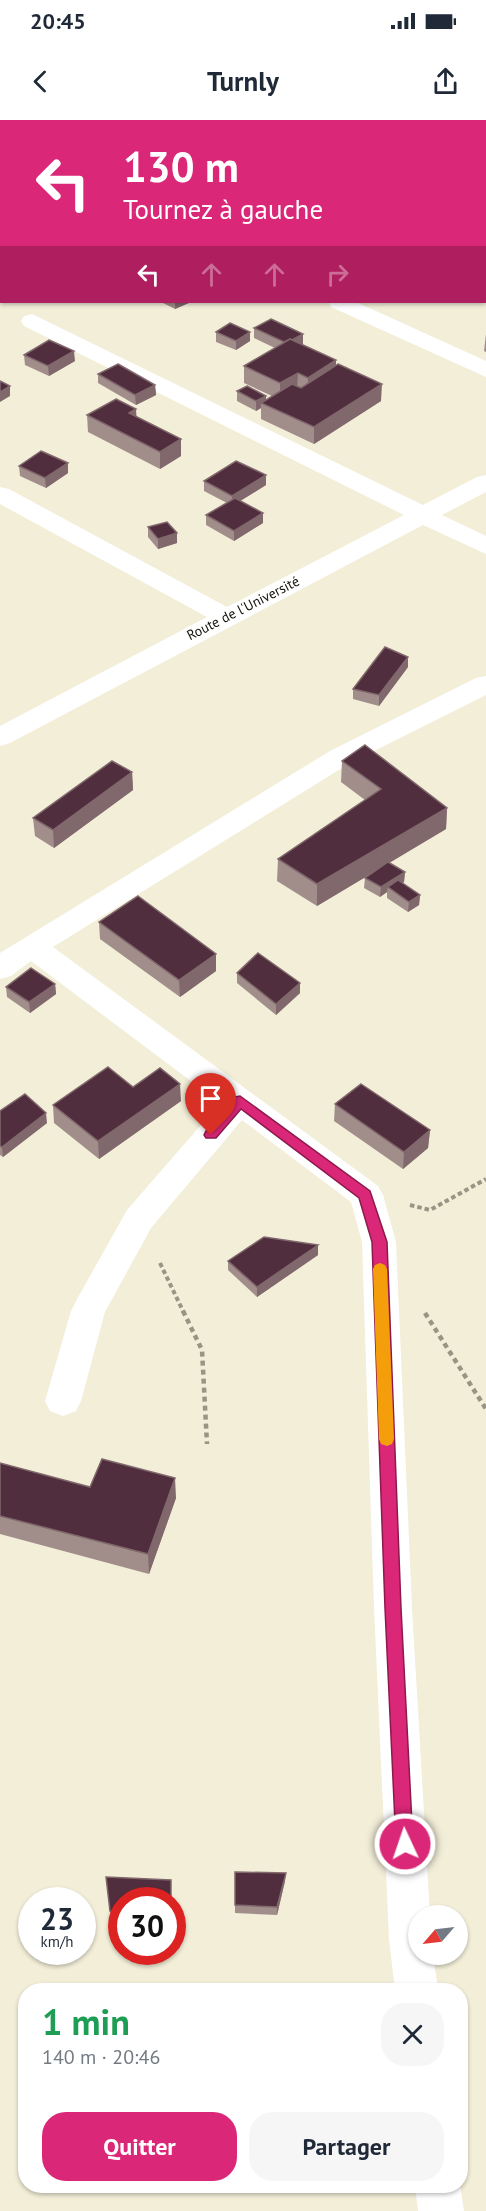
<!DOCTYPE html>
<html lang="fr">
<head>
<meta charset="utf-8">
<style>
  body { margin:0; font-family:"PT Sans",sans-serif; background:#f6f6f7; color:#1f2937; height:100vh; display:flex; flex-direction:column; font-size:22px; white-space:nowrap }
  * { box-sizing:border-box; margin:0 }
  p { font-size:20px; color:#747a83 }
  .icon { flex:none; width:33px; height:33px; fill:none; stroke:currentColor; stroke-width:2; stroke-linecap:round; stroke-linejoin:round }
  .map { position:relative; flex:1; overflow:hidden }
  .details { position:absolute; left:18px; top:1863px; width:450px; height:210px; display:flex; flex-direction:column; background:#fff; border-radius:24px; box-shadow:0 2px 4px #0004 }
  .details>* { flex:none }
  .hud { position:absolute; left:0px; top:0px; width:486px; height:183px; box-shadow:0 2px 4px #0004; background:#db2777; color:#fff; overflow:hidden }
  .needle { width:39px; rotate:242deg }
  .tools { position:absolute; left:408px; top:1785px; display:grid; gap:12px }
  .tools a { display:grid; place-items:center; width:60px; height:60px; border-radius:50%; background:#fff; box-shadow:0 2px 4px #0004; font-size:30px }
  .speed { position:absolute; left:18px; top:1767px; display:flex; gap:12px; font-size:30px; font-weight:700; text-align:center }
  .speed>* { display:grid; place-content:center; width:78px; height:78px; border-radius:50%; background:#fff; box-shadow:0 2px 4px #0004; line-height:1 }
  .speed small { font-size:15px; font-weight:400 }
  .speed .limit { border:9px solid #d22; background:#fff; color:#111 }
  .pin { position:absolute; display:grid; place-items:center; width:51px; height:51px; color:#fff; margin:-62px -26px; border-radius:50% 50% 50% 0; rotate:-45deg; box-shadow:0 0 6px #0007 }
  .pin .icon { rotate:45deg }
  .me { position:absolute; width:66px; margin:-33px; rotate:357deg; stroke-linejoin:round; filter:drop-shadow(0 0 4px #0008) }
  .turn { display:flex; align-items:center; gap:21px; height:126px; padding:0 24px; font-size:27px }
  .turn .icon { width:78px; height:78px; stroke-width:2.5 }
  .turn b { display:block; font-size:42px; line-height:51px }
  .lanes { display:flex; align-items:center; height:57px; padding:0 24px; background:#0003; justify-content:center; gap:30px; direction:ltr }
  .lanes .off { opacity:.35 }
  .round { display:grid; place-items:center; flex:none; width:63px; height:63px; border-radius:24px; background:#f6f6f7 }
  .summary { display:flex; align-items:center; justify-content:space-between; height:102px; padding:0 24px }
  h1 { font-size:36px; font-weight:700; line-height:45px; color:#1e9e55 }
  .action { display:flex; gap:12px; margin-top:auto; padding:12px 24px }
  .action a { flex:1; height:69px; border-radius:24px; background:#db2777; color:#fff; font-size:24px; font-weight:700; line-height:69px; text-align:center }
  .action a+a { background:#f6f6f7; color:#1f2937 }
  .status { display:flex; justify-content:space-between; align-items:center; height:42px; padding:0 30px; background:#fff; direction:ltr }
  .status svg { height:16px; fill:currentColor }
  header { display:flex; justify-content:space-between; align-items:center; height:78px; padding:0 24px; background:#fff; font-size:27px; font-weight:700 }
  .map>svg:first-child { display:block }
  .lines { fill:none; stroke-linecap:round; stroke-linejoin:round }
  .path-far1 { stroke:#989585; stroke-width:4; stroke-dasharray:4.5 3; stroke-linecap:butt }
  .path { stroke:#989585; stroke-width:4.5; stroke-dasharray:5 4; stroke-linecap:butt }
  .minor { fill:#fff; fill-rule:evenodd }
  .wall { fill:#a18e8b }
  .shaded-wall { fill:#81686c }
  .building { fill:#502e3e; stroke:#81686c; stroke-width:1.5 }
  .route { fill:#db2777; stroke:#8e194d; stroke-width:1.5 }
  .slow { fill:#f59e0b }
  .labels { text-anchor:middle; stroke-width:6; stroke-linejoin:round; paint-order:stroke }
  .far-street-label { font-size:14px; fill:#13110a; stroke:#fff }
</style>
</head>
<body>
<div class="status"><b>20:45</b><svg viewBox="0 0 49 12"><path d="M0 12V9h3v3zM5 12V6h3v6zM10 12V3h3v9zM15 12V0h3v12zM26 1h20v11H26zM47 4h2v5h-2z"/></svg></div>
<header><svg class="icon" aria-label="back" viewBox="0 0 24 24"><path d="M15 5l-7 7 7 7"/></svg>Turnly<svg class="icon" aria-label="share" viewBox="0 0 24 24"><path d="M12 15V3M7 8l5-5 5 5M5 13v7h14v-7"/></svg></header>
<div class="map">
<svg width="486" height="2091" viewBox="0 0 486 2091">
  <rect width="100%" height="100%" fill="#f2eed8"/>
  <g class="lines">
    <!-- path-far1 -->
    <g class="path-far1">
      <path d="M410,1085L430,1090L486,1059"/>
      <path d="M160,1143L184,1193"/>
    </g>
    <!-- path -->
    <g class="path">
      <path d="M183,1191L202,1230L207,1324"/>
      <path d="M425,1193L486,1289"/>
    </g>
    <!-- minor -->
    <g class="minor">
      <path d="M254,0H276L277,2H255Z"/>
      <rect x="484" y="95" width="2" height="12"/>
      <path d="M328,182H356L486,241V257L331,187Z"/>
      <path d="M32,194L423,385L477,357L486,355V372L442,395L486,416V434L423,405L10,623L0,626V606L207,497L0,384V367L9,369L227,487L404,395L24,206L21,201L24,196Z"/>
      <path d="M486,556V575L350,643L53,827L378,1066L383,1075L396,1122L412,1488L430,1796H418V1834H433L438,1870H395L389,1819L374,1488L362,1122L351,1082L242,1000L151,1108L105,1192L81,1281L76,1291L63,1296L50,1291L45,1281L71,1191L76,1181L127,1090L220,983L31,841L11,856L0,859V833L330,631L476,558Z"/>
      <path d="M460,2065L464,2091H418L415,2066Z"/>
    </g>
  </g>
  <!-- wall -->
  <g class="wall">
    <path d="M161,182H191L175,189Z"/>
    <path d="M254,208L303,214V224H302L336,246L381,281L314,324L261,299V288L256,291L237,281V271L266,280L272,276L244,263V246L275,228L254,218Z"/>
    <path d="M216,212L250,221L236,230L216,222Z"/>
    <path d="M486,214V232L484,231Z"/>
    <path d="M24,235L75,241L49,256L25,245Z"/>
    <path d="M98,254L155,265L156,275L136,285L98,263Z"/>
    <path d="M87,295L137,297L181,319V336L160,349L88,312Z"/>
    <path d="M19,346L68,353L46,368L20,356Z"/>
    <path d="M266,355V365L240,381L263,403L234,421L206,405V395L227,383L204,371V361Z"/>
    <path d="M148,407L177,413V423L158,429L148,417Z"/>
    <path d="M408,547L379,586L353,579V569Z"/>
    <path d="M342,641L447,688L446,709L389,743L405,752L404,762L403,763L420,775L419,785L408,792L387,778V772L380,777L364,768L365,758L377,750L317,786L277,761L278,739L365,680L341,662Z"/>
    <path d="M132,652L133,670L54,728L35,716L33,698Z"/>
    <path d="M99,802L216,851L180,877L100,819Z"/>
    <path d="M237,853L300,863V873L276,895L237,863Z"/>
    <path d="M55,864L56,874L30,893L7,877L6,867Z"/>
    <path d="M133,967L181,981L99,1039L54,1003L53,985Z"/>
    <path d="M335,984L430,1010L428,1028L403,1049L334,1001Z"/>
    <path d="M0,991L47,1003L3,1037L0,1035Z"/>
    <path d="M318,1135L257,1177L228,1150V1141Z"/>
    <path d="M0,1343L90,1367L176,1378L149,1454L0,1414Z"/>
    <path d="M235,1752L285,1761L277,1795L235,1793Z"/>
    <path d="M106,1757L171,1760V1768L122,1780V1800L111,1799Z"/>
  </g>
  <!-- shaded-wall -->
  <g class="shaded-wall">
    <path d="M2,15V25L0,26V16Z"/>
    <path d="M175,182H191L175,189Z"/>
    <path d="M250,212V221L236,230V221Z"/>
    <path d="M303,214V224L286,233V223Z"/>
    <path d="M74,231L75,241L49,256L48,246Z"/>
    <path d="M336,240V257L308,275V258Z"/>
    <path d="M298,253L297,270L280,280V263Z"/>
    <path d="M382,264L381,281L314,324V307Z"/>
    <path d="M155,265L156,275L136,285L135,275Z"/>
    <path d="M10,266V276L0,282V272Z"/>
    <path d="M266,276V285L261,283V288L256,291V281Z"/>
    <path d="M136,289L137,306L129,293Z"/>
    <path d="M181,319V336L160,349V332Z"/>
    <path d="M68,343V353L46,368L45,358Z"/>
    <path d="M266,355V365L232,386V376Z"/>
    <path d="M263,393V403L234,421V411Z"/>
    <path d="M177,413V423L158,429V419Z"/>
    <path d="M408,537V547L379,586V575Z"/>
    <path d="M132,652L133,670L54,728L53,710Z"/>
    <path d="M447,688L446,709L317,786V764Z"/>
    <path d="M405,752L404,762L391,770L388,767L387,772L380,777L381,767Z"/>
    <path d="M420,775L419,785L408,792L409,782Z"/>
    <path d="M216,834V851L180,877L179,860Z"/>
    <path d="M300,863V873L276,895V884Z"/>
    <path d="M55,864L56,874L30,893L29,882Z"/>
    <path d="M180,964L181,981L99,1039L98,1021Z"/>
    <path d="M46,993L47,1003L3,1037L2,1027Z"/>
    <path d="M430,1010L428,1028L403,1049L404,1032Z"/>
    <path d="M318,1125V1135L257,1177V1167Z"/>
    <path d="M175,1358L176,1378L149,1454L148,1434Z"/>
    <path d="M286,1753L285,1761L277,1795V1787Z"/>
  </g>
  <!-- building -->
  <g class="building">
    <path d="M271,199L303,214L292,220L290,219L284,222L254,208Z"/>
    <path d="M230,203L250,212L236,221L216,212Z"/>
    <path d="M290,219L336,240L308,258L298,253L280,263L244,246Z"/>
    <path d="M49,220L74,231L48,246L24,235Z"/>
    <path d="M118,244L155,265L135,275L98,254Z"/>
    <path d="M338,244L382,264L314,307L261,283L292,264L301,268Z"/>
    <path d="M0,261L10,266L0,272Z"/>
    <path d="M247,266L266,276L256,281L237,271Z"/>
    <path d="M116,279L136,289L129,293L181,319L160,332L87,295Z"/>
    <path d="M41,331L68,343L45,358L19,346Z"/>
    <path d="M236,341L266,355L232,376L204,361Z"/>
    <path d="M235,378L263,393L234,411L206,395Z"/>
    <path d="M167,402L177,413L158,419L148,407Z"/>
    <path d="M385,527L408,537L379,575L353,569Z"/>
    <path d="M365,625L447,688L317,764L278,739L381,669L342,641Z"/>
    <path d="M112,641L132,652L53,710L33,698Z"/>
    <path d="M388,742L405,752L381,767L365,758Z"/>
    <path d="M398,760L420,775L409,782L388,767Z"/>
    <path d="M138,776L216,834L179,860L99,802Z"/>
    <path d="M258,833L300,863L276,884L237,853Z"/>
    <path d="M31,848L55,864L29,882L6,867Z"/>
    <path d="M108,947L133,967L160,948L180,964L98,1021L53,985Z"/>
    <path d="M361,964L430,1010L404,1032L335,984Z"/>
    <path d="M25,974L46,993L2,1027L0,1026V991Z"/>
    <path d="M264,1117L318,1125L257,1167L228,1141Z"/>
    <path d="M102,1339L175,1358L148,1434L0,1396V1343L90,1367Z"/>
    <path d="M235,1752L286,1753L277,1787L235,1785Z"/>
    <path d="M106,1757L171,1760V1780H122V1792L110,1791Z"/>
  </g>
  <!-- route -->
  <path class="route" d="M240,976L370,1071L387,1122L401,1488L413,1724L411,1730L405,1732L399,1730L396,1724L385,1488L372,1122L359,1078L241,989L216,1018H206L204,1015L206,1011L235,977Z"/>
  <!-- slow -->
  <path class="slow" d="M380,1143L385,1145L387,1149L394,1319L392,1324L387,1326L381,1324L379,1319L373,1149L375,1145Z"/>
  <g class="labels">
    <!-- far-street labels -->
    <g class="far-street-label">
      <text transform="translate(243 488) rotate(-27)" y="5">Route de l'Université</text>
    </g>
  </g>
</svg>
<div class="tools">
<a><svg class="needle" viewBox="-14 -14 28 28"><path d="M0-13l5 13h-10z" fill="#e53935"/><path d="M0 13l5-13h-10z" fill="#747a83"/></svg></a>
</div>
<div class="speed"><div>23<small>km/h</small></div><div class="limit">30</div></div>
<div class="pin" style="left:211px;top:1015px;background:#d93025"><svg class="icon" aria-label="arrive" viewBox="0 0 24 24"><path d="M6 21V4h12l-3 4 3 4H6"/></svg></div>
<svg class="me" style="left:405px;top:1724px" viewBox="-20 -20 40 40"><circle r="17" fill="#db2777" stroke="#fff" stroke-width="3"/><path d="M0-11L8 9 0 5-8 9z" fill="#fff"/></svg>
<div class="hud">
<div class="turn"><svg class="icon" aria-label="left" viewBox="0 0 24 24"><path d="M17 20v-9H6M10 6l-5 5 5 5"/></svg><div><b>130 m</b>Tournez à gauche</div></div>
<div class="lanes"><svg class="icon" aria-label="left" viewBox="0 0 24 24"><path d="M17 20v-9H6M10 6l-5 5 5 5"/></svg><svg class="icon off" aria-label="ahead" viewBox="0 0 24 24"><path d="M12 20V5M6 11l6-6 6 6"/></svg><svg class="icon off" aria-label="ahead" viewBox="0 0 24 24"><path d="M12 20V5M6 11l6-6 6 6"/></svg><svg class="icon off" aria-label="right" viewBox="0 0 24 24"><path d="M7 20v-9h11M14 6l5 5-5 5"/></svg></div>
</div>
<section class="details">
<div class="summary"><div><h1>1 min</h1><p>140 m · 20:46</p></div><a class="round"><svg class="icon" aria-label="close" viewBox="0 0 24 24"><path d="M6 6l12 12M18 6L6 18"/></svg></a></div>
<div class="action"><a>Quitter</a><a>Partager</a></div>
</section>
</div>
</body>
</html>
